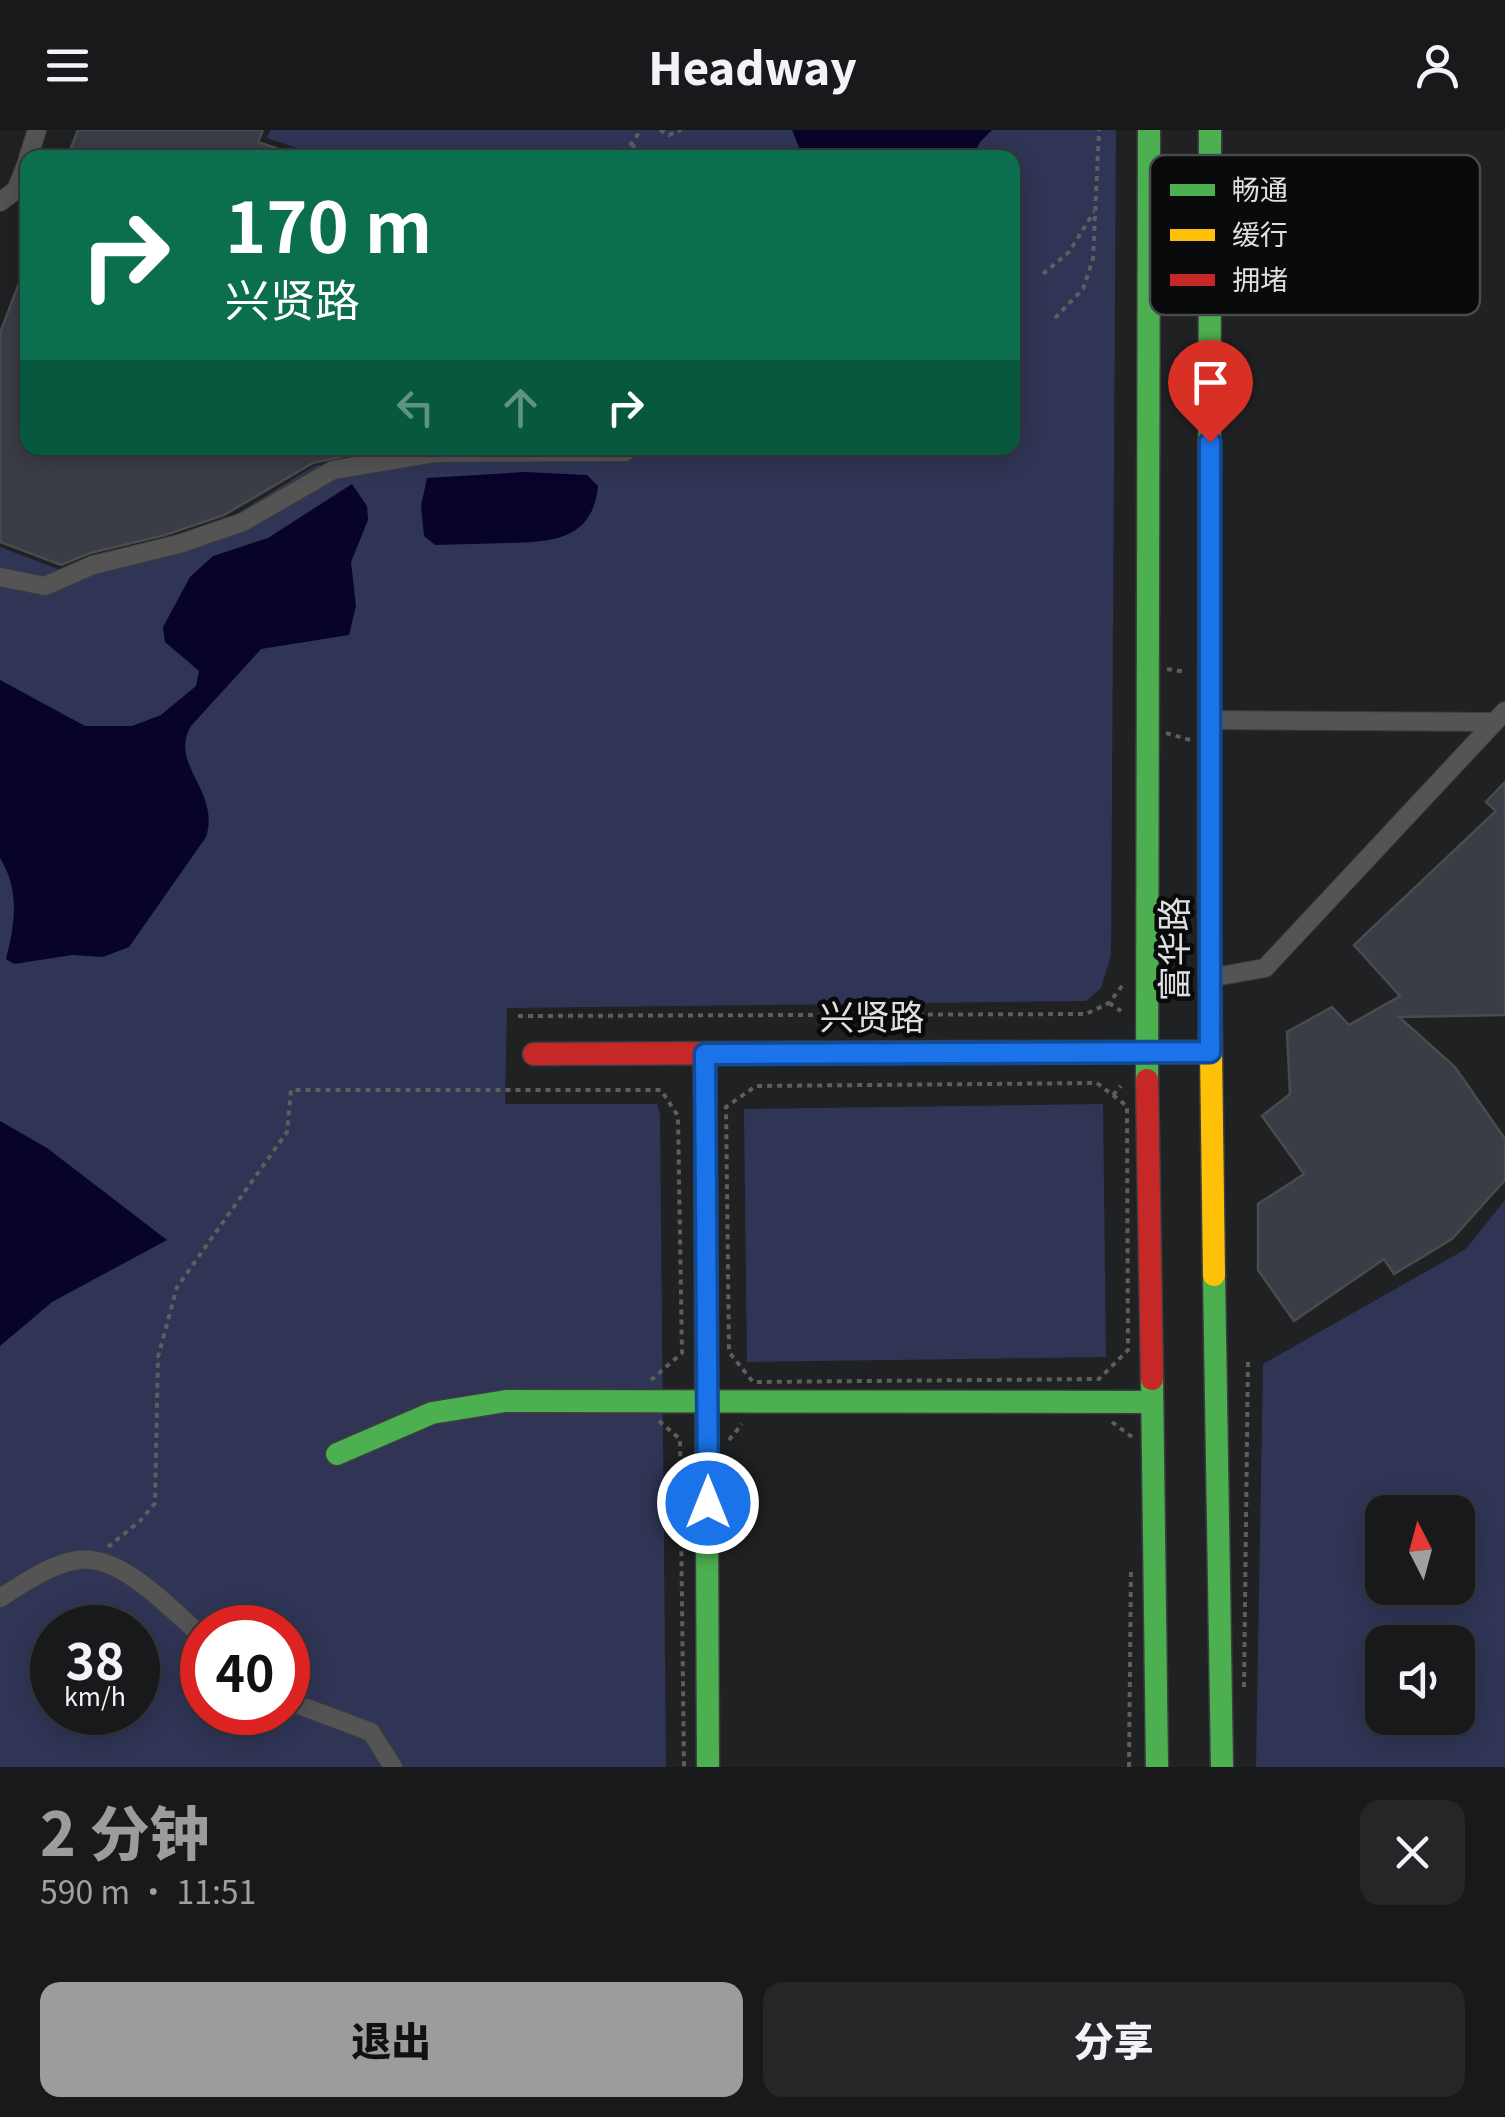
<!DOCTYPE html>
<html lang="zh">
<head>
<meta charset="utf-8">
<style>
  body { margin:0; font-family:Georgia,"Noto Sans SC",serif; background:#252627; color:#f1f3f6; height:100vh; display:flex; flex-direction:column; font-size:38px; white-space:nowrap }
  * { box-sizing:border-box; margin:0 }
  p { font-size:32px; color:#9fa0a2 }
  .icon { flex:none; width:55px; height:55px; fill:none; stroke:currentColor; stroke-width:2; stroke-linecap:round; stroke-linejoin:round }
  .map { position:relative; height:1637px; overflow:hidden }
  .panel { display:flex; flex-direction:column; background:#18191a; flex:1 }
  .panel>* { flex:none }
  .banner { position:absolute; left:20px; top:20px; width:1000px; height:305px; border-radius:20px; box-shadow:0 5px 25px #0003,0 0 0 2px #363839; background:#0b6e4f; color:#fff; overflow:hidden }
  .needle { width:65px; rotate:354deg }
  .controls { position:absolute; left:1365px; top:1365px; display:grid; gap:20px }
  .controls a { display:grid; place-items:center; width:110px; height:110px; border-radius:20px; background:#18191a; box-shadow:0 5px 25px #0003,0 0 0 2px #363839; font-size:50px }
  .speed { position:absolute; left:30px; top:1475px; display:flex; gap:20px; font-size:50px; font-weight:700; text-align:center }
  .speed>* { display:grid; place-content:center; width:130px; height:130px; border-radius:50%; background:#18191a; box-shadow:0 5px 25px #0003,0 0 0 2px #363839; line-height:1 }
  .speed small { font-size:25px; font-weight:400 }
  .speed .limit { border:15px solid #d22; background:#fff; color:#111 }
  .pin { position:absolute; display:grid; place-items:center; width:85px; height:85px; color:#fff; margin:-102px -42px; border-radius:50% 50% 50% 0; rotate:-45deg; box-shadow:0 0 10px #0007 }
  .pin .icon { rotate:45deg }
  .me { position:absolute; width:110px; margin:-55px; rotate:0deg; stroke-linejoin:round; filter:drop-shadow(0 0 8px #0008) }
  .turn { display:flex; align-items:center; gap:35px; height:210px; padding:0 40px; font-size:45px }
  .turn .icon { width:130px; height:130px; stroke-width:2.5 }
  .turn b { display:block; font-size:70px; line-height:85px }
  .lanes { display:flex; align-items:center; height:95px; padding:0 40px; background:#0003; justify-content:center; gap:50px; direction:ltr }
  .lanes .off { opacity:.35 }
  .round { display:grid; place-items:center; flex:none; width:105px; height:105px; border-radius:20px; background:#252627 }
  .summary { display:flex; align-items:center; justify-content:space-between; height:170px; padding:0 40px }
  h1 { font-size:60px; font-weight:800; line-height:75px; color:#9c9c9e }
  .primary-button { display:flex; gap:20px; margin-top:auto; padding:20px 40px }
  .primary-button a { flex:1; height:115px; border-radius:20px; background:#9c9c9e; color:#111; font-size:40px; font-weight:800; line-height:115px; text-align:center }
  .primary-button a+a { background:#252627; color:#f1f3f6 }
  header { display:flex; justify-content:space-between; align-items:center; height:130px; padding:0 40px; background:#18191a; font-size:45px; font-weight:800 }
  .map>svg:first-child { display:block }
  .green { fill:#303556; fill-rule:evenodd }
  .water { fill:#07032a }
  .building { fill:#3a3c46; stroke:#4a4b4c; stroke-width:2.5 }
  .lines { fill:none; stroke-linecap:round; stroke-linejoin:round }
  .street-casing { stroke:#3c3d3f; stroke-width:20 }
  .fast-casing { stroke:#3c3d3f; stroke-width:25 }
  .slow-casing { stroke:#3c3d3f; stroke-width:25 }
  .jam-casing { stroke:#3c3d3f; stroke-width:25 }
  .path { stroke:#5e5e5f; stroke-width:4; stroke-dasharray:5 5; stroke-linecap:butt }
  .street { stroke:#545455; stroke-width:18 }
  .fast { stroke:#4caf50; stroke-width:22 }
  .slow { stroke:#ffc107; stroke-width:22 }
  .jam { stroke:#c62828; stroke-width:22 }
  .route-casing { stroke:#114b97; stroke-width:25 }
  .route { stroke:#1a73e8; stroke-width:18 }
  .labels { text-anchor:middle; stroke-width:9; stroke-linejoin:round; paint-order:stroke }
  .street-label { font-size:35px; fill:#dedfe1; stroke:#090a0b }
  .key { fill:#090a0b; stroke:#494a4b; stroke-width:2.5 }
  .key-label { font-size:28px; fill:#dedfe1 }
</style>
</head>
<body>
<header><svg class="icon" aria-label="menu" viewBox="0 0 24 24"><path d="M4 6h16M4 12h16M4 18h16"/></svg>Headway<svg class="icon" aria-label="person" viewBox="0 0 24 24"><circle cx="12" cy="8" r="4"/><path d="M4 21q1-7 8-7t8 7"/></svg></header>
<div class="map">
<svg width="1505" height="1637" viewBox="0 0 1505 1637">
  <rect width="100%" height="100%" fill="#202123"/>
  <!-- green -->
  <g class="green">
    <path d="M270,0H1116L1111,825L1101,858L1086,871L507,878L505,974H657L660,985L666,1637H0V417L63,441L224,392L314,336L430,318H1012V28H327L267,8ZM52,1498H138V1582H52ZM202,1498H288V1582H202Z"/>
    <path d="M1103,974L1106,1227L747,1232L744,979Z"/>
    <path d="M1505,1070V1637H1256L1263,1234L1466,1119ZM1382,1382H1458V1458H1382ZM1382,1512H1458V1588H1382Z"/>
  </g>
  <!-- water -->
  <g class="water">
    <path d="M792,0H992L980,12L972,28L803,27Z"/>
    <path d="M525,342L587,345L598,356C593,410 552,412 508,413C484,414 460,414 435,415L424,406L421,376L427,348Z"/>
    <path d="M352,354L367,376L368,390L351,432L356,476L349,505L261,519L191,596C168,634 221,661 206,707L129,817L103,827L72,825L14,834L6,829C15,794 20,760 0,728V550L85,596H132L161,585L196,556L199,541L165,512L163,497L190,447L213,426L268,408Z"/>
    <path d="M0,991L47,1018L167,1110L52,1172L0,1216Z"/>
  </g>
  <!-- building -->
  <g class="building">
    <path d="M78,0H263L258,12L296,25L67,28Z"/>
    <path d="M26,135L28,318H362L363,322L313,333L224,385L165,405L90,423L61,435L0,412V203Z"/>
    <path d="M1505,652V885L1399,887L1455,937L1505,1009V1050L1452,1109L1394,1144L1384,1129L1294,1191L1258,1140V1074L1304,1044L1262,986L1290,964L1287,902L1332,877L1349,895L1400,866L1354,815L1496,681L1486,672Z"/>
  </g>
  <g class="lines">
    <defs>
      <g id="street">
        <path d="M28,28L37,0"/>
        <path d="M0,72L16,60L28,30"/>
        <path d="M434,323L625,322"/>
        <path d="M0,447L45,456L93,435L179,414L243,392L333,340L434,323L437,318"/>
        <path d="M1209,590L1495,592"/>
        <path d="M1209,848L1265,838L1505,581"/>
        <path d="M0,1468C24,1453 50,1434 78,1430C122,1424 171,1480 202,1506"/>
        <path d="M288,1571L371,1602L393,1637"/>
      </g>
      <g id="fast">
        <path d="M1209,770L1210,0"/>
        <path d="M1050,922H1210"/>
        <path d="M705,923L708,1637"/>
        <path d="M1147,950L1149,0"/>
        <path d="M1214,1145L1222,1637"/>
        <path d="M1152,1249L1157,1637"/>
        <path d="M337,1324L432,1283L506,1271L1151,1272"/>
      </g>
      <path id="slow" d="M1209,770L1214,1145"/>
      <g id="jam">
        <path d="M534,924L1050,922"/>
        <path d="M1147,950L1152,1249"/>
      </g>
    </defs>
    <!-- street casing -->
    <use href="#street" class="street-casing"/>
    <!-- fast casing -->
    <use href="#fast" class="fast-casing"/>
    <!-- slow casing -->
    <use href="#slow" class="slow-casing"/>
    <!-- jam casing -->
    <use href="#jam" class="jam-casing"/>
    <!-- path -->
    <g class="path">
      <path d="M660,0L669,5L681,0"/>
      <path d="M631,14L649,28"/>
      <path d="M614,28L631,14L641,0"/>
      <path d="M1043,144L1069,122L1094,82"/>
      <path d="M1055,188L1083,159L1093,129L1099,0"/>
      <path d="M1167,539L1187,542"/>
      <path d="M1166,603L1190,610"/>
      <path d="M1109,873L1121,881"/>
      <path d="M518,886L1086,884L1109,873L1125,852"/>
      <path d="M1097,953L1127,976L1128,1220L1099,1249L753,1252L729,1222L726,977L756,956Z"/>
      <path d="M1113,965L1121,956"/>
      <path d="M659,1291L680,1309L684,1637"/>
      <path d="M1112,1292L1132,1307"/>
      <path d="M729,1310L742,1294"/>
      <path d="M108,1417L141,1390L155,1373L158,1227L177,1157L287,1002L291,960H661L678,986L682,1223L651,1250"/>
      <path d="M1244,1557L1248,1227"/>
      <path d="M1129,1637L1131,1437"/>
    </g>
    <!-- street -->
    <use href="#street" class="street"/>
    <!-- fast -->
    <use href="#fast" class="fast"/>
    <!-- slow -->
    <use href="#slow" class="slow"/>
    <!-- jam -->
    <use href="#jam" class="jam"/>
  </g>
  <g class="lines">
    <defs>
      <path id="route" d="M708,1373L705,924L1210,922V312"/>
    </defs>
    <!-- route casing -->
    <use href="#route" class="route-casing"/>
    <!-- route -->
    <use href="#route" class="route"/>
  </g>
  <g class="labels">
    <!-- street labels -->
    <g class="street-label">
      <text transform="translate(1175 819) rotate(-90)" y="12">富华路</text>
      <text x="872" y="900">兴贤路</text>
    </g>
  </g>
  <!-- legend -->
  <rect x="1150" y="25" width="330" height="160" rx="15" class="key"/>
  <rect x="1170" y="54" width="45" height="12" fill="#4caf50"/>
  <rect x="1170" y="99" width="45" height="12" fill="#ffc107"/>
  <rect x="1170" y="144" width="45" height="12" fill="#c62828"/>
  <g class="key-label">
    <text x="1232" y="70">畅通</text>
    <text x="1232" y="115">缓行</text>
    <text x="1232" y="160">拥堵</text>
  </g>
</svg>
<div class="controls">
<a><svg class="needle" viewBox="-14 -14 28 28"><path d="M0-13l5 13h-10z" fill="#e53935"/><path d="M0 13l5-13h-10z" fill="#9fa0a2"/></svg></a>
<a><svg class="icon" aria-label="sound" viewBox="0 0 24 24"><path d="M4 9h4l5-4v14l-5-4H4zM17 9q2 3 0 6"/></svg></a>
</div>
<div class="speed"><div>38<small>km/h</small></div><div class="limit">40</div></div>
<div class="pin" style="left:1210px;top:312px;background:#d93025"><svg class="icon" aria-label="arrive" viewBox="0 0 24 24"><path d="M6 21V4h12l-3 4 3 4H6"/></svg></div>
<svg class="me" style="left:708px;top:1373px" viewBox="-20 -20 40 40"><circle r="17" fill="#1a73e8" stroke="#fff" stroke-width="3"/><path d="M0-11L8 9 0 5-8 9z" fill="#fff"/></svg>
<div class="banner">
<div class="turn"><svg class="icon" aria-label="right" viewBox="0 0 24 24"><path d="M7 20v-9h11M14 6l5 5-5 5"/></svg><div><b>170 m</b>兴贤路</div></div>
<div class="lanes"><svg class="icon off" aria-label="left" viewBox="0 0 24 24"><path d="M17 20v-9H6M10 6l-5 5 5 5"/></svg><svg class="icon off" aria-label="ahead" viewBox="0 0 24 24"><path d="M12 20V5M6 11l6-6 6 6"/></svg><svg class="icon" aria-label="right" viewBox="0 0 24 24"><path d="M7 20v-9h11M14 6l5 5-5 5"/></svg></div>
</div>
</div>
<section class="panel">
<div class="summary"><div><h1>2 分钟</h1><p>590 m · 11:51</p></div><a class="round"><svg class="icon" aria-label="close" viewBox="0 0 24 24"><path d="M6 6l12 12M18 6L6 18"/></svg></a></div>
<div class="primary-button"><a>退出</a><a>分享</a></div>
</section>
</body>
</html>
